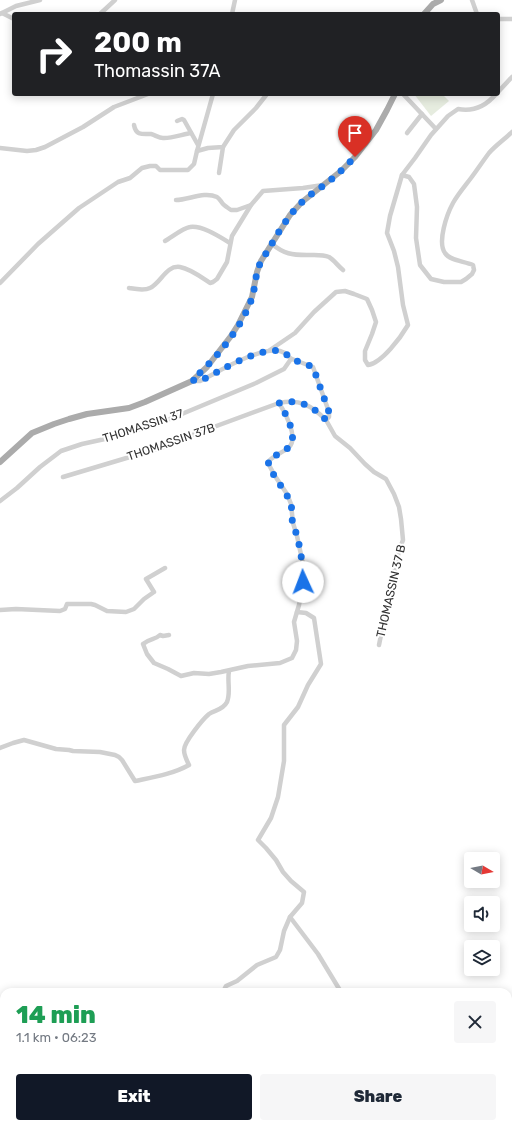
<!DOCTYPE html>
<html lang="en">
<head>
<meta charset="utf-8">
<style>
  body { margin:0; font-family:Rubik,sans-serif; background:#f6f6f7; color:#1f2937; height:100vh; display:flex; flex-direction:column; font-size:15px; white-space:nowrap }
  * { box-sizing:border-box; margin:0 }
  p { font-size:13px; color:#747a83 }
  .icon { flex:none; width:22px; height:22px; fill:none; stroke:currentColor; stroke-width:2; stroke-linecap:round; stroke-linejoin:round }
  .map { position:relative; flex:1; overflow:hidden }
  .drawer { position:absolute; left:0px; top:988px; width:512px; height:140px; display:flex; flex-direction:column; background:#fff; border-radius:12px 12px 0 0; box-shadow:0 2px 10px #0003 }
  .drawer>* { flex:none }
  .guide { position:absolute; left:12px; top:12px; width:488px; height:84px; border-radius:4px; box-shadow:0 2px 10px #0003; background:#202124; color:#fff; overflow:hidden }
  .needle { width:26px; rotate:100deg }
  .fabs { position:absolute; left:464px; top:852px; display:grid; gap:8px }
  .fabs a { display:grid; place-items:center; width:36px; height:36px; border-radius:4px; background:#fff; box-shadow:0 2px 10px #0003; font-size:20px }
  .pin { position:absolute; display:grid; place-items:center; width:34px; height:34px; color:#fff; margin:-41px -17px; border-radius:50% 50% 50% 0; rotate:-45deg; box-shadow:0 0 4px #0007 }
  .pin .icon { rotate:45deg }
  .me { position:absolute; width:44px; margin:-22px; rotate:358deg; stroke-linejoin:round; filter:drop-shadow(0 0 3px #0008) }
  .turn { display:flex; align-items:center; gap:14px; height:84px; padding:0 16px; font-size:18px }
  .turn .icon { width:52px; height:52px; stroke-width:2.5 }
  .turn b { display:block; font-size:28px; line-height:34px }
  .round { display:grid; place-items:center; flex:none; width:42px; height:42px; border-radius:4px; background:#f6f6f7 }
  .summary { display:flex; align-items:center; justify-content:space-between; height:68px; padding:0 16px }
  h1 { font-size:24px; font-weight:800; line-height:30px; color:#1e9e55 }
  .button { display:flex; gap:8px; margin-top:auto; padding:8px 16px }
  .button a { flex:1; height:46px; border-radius:4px; background:#111827; color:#fff; font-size:16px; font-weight:800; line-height:46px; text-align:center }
  .button a+a { background:#f6f6f7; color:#1f2937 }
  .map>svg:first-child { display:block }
  .garden { fill:#e6ecdf }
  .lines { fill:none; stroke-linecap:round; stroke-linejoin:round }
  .minor { stroke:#d0d0d0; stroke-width:4.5 }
  .major { stroke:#ababab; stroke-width:6 }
  .route { stroke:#1a73e8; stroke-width:7; stroke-dasharray:0 12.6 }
  .labels { text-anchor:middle; stroke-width:4; stroke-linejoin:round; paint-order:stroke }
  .street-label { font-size:12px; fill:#333; stroke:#fff }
</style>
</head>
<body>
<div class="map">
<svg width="512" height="1128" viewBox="0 0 512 1128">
  <rect width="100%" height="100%" fill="#fff"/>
  <!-- garden -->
  <path class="garden" d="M414,94H442L449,101L431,116Z"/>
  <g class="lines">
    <!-- minor -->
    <g class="minor">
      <path d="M472,0L477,14"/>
      <path d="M2,13L14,19"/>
      <path d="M0,14L16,6L40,0"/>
      <path d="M100,14L115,0"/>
      <path d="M232,14L235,0"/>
      <path d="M498,20L500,19H512"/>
      <path d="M498,92L512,77"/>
      <path d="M403,94L436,129"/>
      <path d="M177,121L182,119L184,120L198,145"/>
      <path d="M134,125C136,136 143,134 151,134C155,135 159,138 163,138C169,139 184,134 191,133"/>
      <path d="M407,133L422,114"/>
      <path d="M0,148L27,151L36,150L45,147L83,127L114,107L148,94"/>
      <path d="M197,151L213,94"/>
      <path d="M219,173L223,147"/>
      <path d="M402,175L409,177L414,184L417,207L416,238L420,265L431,279L444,282H461L466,279L472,274L474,270L473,265C464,261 450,261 445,253C437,242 447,214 453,203C458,194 465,186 471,178C477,170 483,161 489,153C496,145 505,139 512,132"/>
      <path d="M176,200C189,200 204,191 217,197C220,199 221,202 223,204C225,206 228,208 231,210H237L251,205"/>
      <path d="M165,241C172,237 183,228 190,227C202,225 220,237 230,243"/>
      <path d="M272,244C284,254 292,255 307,255C314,255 322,254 329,257C334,260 338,266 343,270"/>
      <path d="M0,283L38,244L79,208L118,182L130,178L142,168L150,166H156L160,170H188L194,164L197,151L208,148L223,147L234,130L256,108L267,94"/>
      <path d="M129,288C135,289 144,291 150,288C161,283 166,265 180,267C191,269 201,277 210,283L213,282L217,279L227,262L232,236L251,205L263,191L303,188L323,185"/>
      <path d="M270,350L295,333L314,312L336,292L345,291L354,294L367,299L372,310L376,322L372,334L365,351V360L368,365C382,363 401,337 408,325L403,305L398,267L394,251L387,233L390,216L402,175L415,158L431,135L448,116L458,109C474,112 486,106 496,94"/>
      <path d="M192,381H200C220,371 258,347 280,351C288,353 287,357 292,359C299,362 306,364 313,367L329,412V417L326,420L335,436L350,448L365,464L374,472L386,479L394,494L399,507L401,519L403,540L399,551L388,600L379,645"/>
      <path d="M63,477L170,445L184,438L279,403"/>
      <path d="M0,501L17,488L40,467L61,451L82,444L114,437L165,421L256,383L284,369L291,359"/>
      <path d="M0,610L16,609L60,611L65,609L67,604H91L95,605L107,611L126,612L134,609L144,599L154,592L146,579L165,568"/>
      <path d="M169,635L163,636L160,635C155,640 150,638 143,644L147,654L154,663L168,669L181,676L194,673L209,674L221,672L248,666L280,663L292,658L296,650L297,641L294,622L299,605L303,582V564L297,536L293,523L291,504L287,494L275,476L269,465V461C275,454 283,453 289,447C299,438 285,412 279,403C300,399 311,405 326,420"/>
      <path d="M0,748L13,743L24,740L56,749L69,750L73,751L100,752L115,755L119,757L122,760L135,781C154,777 173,774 189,765C187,761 184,755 184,750C184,742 203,719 209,714C215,710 223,710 227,702C231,693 227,681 229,671"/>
      <path d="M290,917L318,954L341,992"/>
      <path d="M223,992L226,986L237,981L257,965L276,957L280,950L284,931L290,917L302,903L304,892L291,881L283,872L276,860L266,848L258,840L271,818L278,797L284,761V725L298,707L308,685L321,664L314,618L306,613L297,612"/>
      <path d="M354,1124V1128"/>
      <path d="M483,1124L485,1128"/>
      <path d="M112,1128L118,1126L123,1128"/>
      <path d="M278,1128L284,1124"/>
    </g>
    <!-- major -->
    <g class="major">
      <path d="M424,14L433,4L441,0"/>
      <path d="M0,462L32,433L54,424L69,419L87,414L129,408L145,402L192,381L207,367L231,336L238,325L252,297L257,272L261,261L290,215L302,202L341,171L355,157L376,130L387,110L395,94"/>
    </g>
  </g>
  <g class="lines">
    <!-- route -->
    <path class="route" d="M303,582C303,567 301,551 297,536C296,532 294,528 293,524C291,517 293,509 290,502C285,488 271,476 268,461C275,454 283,453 289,447C299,437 285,412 279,403C300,399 311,405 326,420L329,417V412L313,367C306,364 299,362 292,359C287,357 288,353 280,351C258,347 220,371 200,381L192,380C216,359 241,329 252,298C256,285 255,271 262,260C274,241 285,218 302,202C308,196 316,191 323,186C335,177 345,167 355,157"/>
  </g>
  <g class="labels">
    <!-- street labels -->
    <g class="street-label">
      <text transform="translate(143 426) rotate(-18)" y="4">THOMASSIN 37</text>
      <text transform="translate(171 442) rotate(-19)" y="4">THOMASSIN 37B</text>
      <text transform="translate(391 591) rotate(-77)" y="4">THOMASSIN 37 B</text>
    </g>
  </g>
</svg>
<div class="fabs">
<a><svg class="needle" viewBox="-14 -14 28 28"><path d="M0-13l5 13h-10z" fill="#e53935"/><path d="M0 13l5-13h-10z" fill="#747a83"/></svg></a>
<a><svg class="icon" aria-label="sound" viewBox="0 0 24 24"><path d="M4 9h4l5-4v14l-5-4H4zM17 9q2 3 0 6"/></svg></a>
<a><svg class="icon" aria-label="layers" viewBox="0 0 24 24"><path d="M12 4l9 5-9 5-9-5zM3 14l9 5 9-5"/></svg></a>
</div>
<div class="pin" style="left:355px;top:157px;background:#d93025"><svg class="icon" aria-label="arrive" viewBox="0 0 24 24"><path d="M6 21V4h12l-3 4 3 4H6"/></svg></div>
<svg class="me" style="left:303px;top:582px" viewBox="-20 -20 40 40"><circle r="19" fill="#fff"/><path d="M0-13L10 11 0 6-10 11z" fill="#1a73e8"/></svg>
<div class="guide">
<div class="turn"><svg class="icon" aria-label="right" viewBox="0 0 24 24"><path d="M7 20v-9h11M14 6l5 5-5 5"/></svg><div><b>200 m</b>Thomassin 37A</div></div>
</div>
<section class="drawer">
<div class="summary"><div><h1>14 min</h1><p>1.1 km · 06:23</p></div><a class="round"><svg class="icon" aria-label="close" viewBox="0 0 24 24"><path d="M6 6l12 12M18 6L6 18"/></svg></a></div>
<div class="button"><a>Exit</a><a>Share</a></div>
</section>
</div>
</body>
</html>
